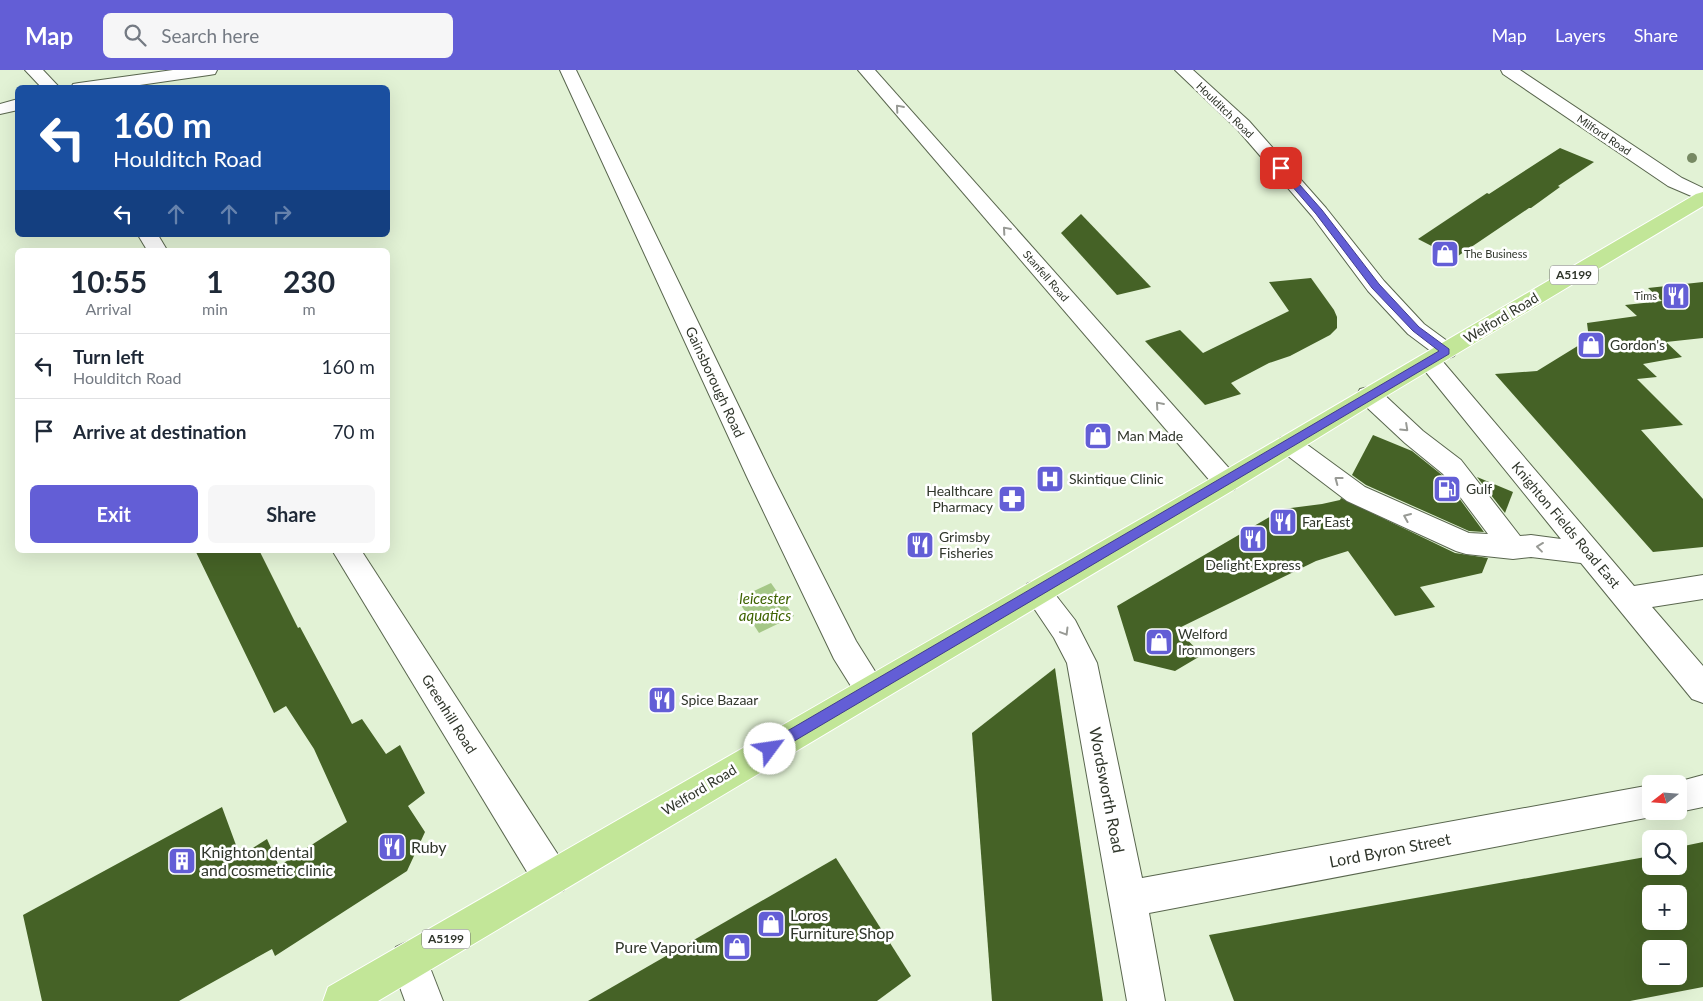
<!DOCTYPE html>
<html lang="en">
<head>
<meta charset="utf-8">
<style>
  body { margin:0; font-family:Lato,sans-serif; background:#f6f6f7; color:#1f2937; height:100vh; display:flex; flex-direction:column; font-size:19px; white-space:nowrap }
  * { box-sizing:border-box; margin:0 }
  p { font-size:16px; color:#747a83 }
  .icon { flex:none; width:28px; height:28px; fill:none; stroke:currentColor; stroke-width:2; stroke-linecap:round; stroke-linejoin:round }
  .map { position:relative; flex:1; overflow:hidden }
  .sheet { position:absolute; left:15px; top:178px; width:375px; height:305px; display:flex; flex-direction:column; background:#fff; border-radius:8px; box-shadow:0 5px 20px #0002 }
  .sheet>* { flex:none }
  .top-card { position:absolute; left:15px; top:15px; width:375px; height:152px; border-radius:8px; box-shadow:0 5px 20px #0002; background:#1a4fa0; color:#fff; overflow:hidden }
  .needle { width:32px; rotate:253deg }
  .buttons { position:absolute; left:1642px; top:705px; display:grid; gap:10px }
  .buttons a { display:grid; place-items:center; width:45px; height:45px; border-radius:8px; background:#fff; box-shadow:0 5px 20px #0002; font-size:25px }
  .pin { position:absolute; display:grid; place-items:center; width:42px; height:42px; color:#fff; margin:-21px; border-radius:10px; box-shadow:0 2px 8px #0006 }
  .me { position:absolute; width:55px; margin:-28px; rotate:59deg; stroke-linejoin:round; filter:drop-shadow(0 0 4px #0008) }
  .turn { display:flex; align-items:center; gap:18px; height:105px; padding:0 15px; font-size:22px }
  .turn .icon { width:65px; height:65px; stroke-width:2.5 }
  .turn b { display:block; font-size:35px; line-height:42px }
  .lanes { display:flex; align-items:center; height:48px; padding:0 15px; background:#0003; justify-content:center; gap:25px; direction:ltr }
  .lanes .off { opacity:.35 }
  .eta { display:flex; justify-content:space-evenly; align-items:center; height:85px; text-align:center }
  .eta b { font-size:30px; font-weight:700; line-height:35px }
  .action { display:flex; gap:10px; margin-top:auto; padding:10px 15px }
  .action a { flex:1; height:58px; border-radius:8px; background:#635ed6; color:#fff; font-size:20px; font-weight:700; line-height:58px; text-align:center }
  .action a+a { background:#f6f6f7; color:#1f2937 }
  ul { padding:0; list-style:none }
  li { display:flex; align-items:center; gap:15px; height:65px; padding:0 15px; border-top:1px solid #e0e1e3 }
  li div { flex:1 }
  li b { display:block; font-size:19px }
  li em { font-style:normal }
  header { display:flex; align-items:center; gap:30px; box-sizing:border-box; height:70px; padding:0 25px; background:#635ed6; color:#fff }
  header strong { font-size:24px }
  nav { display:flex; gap:28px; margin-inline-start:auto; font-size:18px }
  .search { width:350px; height:45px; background:#f6f6f7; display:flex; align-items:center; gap:12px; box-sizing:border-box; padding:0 18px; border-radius:8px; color:#747a83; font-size:19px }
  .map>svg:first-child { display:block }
  .water { fill:#a5c787 }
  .building { fill:#456226; fill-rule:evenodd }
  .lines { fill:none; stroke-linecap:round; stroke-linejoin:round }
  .minor-casing { stroke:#59664e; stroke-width:2 }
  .major-casing { stroke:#fff; stroke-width:2 }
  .minor { fill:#fff; fill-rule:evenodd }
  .major { fill:#c2e698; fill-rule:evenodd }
  .tree { fill:#778963 }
  .oneway { stroke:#989a95 }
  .route { fill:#635ed6; stroke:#403d8b }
  .labels { text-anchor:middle; stroke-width:5; stroke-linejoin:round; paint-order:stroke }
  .far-street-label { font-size:11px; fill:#30362b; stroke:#fff }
  .far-poi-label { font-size:11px; fill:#30362b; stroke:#fff; text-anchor:start }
  .shield { fill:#fff; stroke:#6e726b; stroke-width:1 }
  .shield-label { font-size:12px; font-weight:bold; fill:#30362b }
  .street-label { font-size:14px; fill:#30362b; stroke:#fff }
  .poi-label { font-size:14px; fill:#30362b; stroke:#fff; text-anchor:start }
  .water-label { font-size:15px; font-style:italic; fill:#3e6301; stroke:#fff }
  .near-street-label { font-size:16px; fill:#30362b; stroke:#fff }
  .near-poi-label { font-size:16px; fill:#30362b; stroke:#fff; text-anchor:start }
</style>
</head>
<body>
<header>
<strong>Map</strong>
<div class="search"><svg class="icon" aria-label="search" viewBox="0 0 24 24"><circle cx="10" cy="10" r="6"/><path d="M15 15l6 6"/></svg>Search here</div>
<nav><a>Map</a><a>Layers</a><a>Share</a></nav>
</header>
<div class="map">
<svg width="1703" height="931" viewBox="0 0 1703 931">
  <rect width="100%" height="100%" fill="#e2f2d5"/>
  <!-- water -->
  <path class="water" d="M771,513L794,546L759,563L737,529Z"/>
  <!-- building -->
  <g class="building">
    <path d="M1560,78L1594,92L1558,116L1560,117L1531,138H1529L1455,188L1418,169L1487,123L1489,124Z"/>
    <path d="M1081,144L1151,217L1117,225L1061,163Z"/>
    <path d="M1311,208L1334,240L1337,247V258L1330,265L1290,286L1269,293L1231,313L1241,324L1205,335L1145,271L1180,260L1203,283L1289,241L1269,212Z"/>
    <path d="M1703,212V268L1666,272L1682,287L1643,294L1657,307L1637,309L1683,355L1641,360L1703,429V477L1653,482L1495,304L1537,301L1589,269L1587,253L1637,246L1625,235L1662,231L1648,218Z"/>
    <path d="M1373,365L1412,381L1442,405L1484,462L1469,461L1366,415L1352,405Z"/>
    <path d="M1477,407L1513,422L1505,443Z"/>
    <path d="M1341,428L1455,483L1488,488L1482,503L1420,517L1435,537L1395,546L1348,481L1316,491L1177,559L1202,585L1175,601L1134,591L1117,536L1283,439L1322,434L1340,430Z"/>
    <path d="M195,480H259L298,558L300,557L352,654L362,649L386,684L400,675L425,723L408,736L425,762L407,801L275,886L272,879L179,931H42L23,845L222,737L240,786L267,769L279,796L347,752L314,679L286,636L274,643Z"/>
    <path d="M1055,598L1103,931H992L972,663Z"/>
    <path d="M1703,772V917L1630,931H1234L1209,865L1651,786V796H1679V777ZM1651,824H1679V851H1651ZM1651,879H1679V906H1651Z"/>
    <path d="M836,788L911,906L877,931H588Z"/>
  </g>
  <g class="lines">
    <defs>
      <g id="minor">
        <path d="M25,0H43L60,18H42Z"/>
        <path d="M173,0H217L215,4L209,5L119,18H71L73,14L79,13Z"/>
        <path d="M560,0H576L773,407L856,571L886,619L881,629L870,633L859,629L834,589L747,407Z"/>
        <path d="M858,0H875L1235,405L1239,412L1235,419L1226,422L1217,419Z"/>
        <path d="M1175,0H1193L1249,51L1326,138L1384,211L1424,254L1454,276L1458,281L1454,286L1446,289L1438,286L1634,516L1703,505V529L1652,537L1703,596V633L1692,629L1581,493L1531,487L1513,489L1466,484L1456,481L1347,431L1280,380L1276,374L1280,368L1289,365L1298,368L1365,417L1469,463L1488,464L1443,404L1405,373L1360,331L1357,325L1360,319L1369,317L1378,319L1423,361L1461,390L1520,466L1531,465L1561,469L1417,291L1421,286L1429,283L1436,285L1408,264L1368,221L1312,146L1237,59Z"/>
        <path d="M1501,0H1520L1682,108L1703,118V131L1668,116L1503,4Z"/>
        <path d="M18,29V40L0,44V34Z"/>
        <path d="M138,165H158L167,180H147Z"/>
        <path d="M332,480H361L564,794L569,807L564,820L551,825L538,820Z"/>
        <path d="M1037,510L1047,514L1075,550L1097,593L1142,808L1651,715V741H1663L1651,747L1149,843L1165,931H1127L1067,593L1054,568L1023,522L1027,514Z"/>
        <path d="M1703,705V737L1679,742L1677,741L1679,714H1670Z"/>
        <path d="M409,871L422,877L443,931H405L390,890L396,877Z"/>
      </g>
      <path id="major" d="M1703,122V136L1378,331L1235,419L378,931H323L328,917L1217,405L1696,124Z"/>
    </defs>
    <!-- minor casing -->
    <use href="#minor" class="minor-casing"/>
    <!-- major casing -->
    <use href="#major" class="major-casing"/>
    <!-- minor -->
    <use href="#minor" class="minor"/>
    <!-- major -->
    <use href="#major" class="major"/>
  </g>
  <!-- trees -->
  <circle class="tree" cx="1692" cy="88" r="5"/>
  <!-- one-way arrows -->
  <defs><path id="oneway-chevron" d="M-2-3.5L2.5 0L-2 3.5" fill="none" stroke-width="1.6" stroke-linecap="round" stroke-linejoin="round" transform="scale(1.25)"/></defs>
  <g class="oneway">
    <use href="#oneway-chevron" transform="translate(899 38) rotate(-131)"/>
    <use href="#oneway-chevron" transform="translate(1006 160) rotate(-131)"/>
    <use href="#oneway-chevron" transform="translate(1159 335) rotate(-131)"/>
    <use href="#oneway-chevron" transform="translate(1405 358) rotate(43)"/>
    <use href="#oneway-chevron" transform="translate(1338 410) rotate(-143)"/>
    <use href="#oneway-chevron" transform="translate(1407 447) rotate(-157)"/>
    <use href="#oneway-chevron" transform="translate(1540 477) rotate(-173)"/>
    <use href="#oneway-chevron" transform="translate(1065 562) rotate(59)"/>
  </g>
  <!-- route -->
  <path class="route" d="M1281,96L1284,97L1322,140L1379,214L1419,257L1449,279V284L774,683L770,685L765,683L763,679L765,674L1439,281L1413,261L1372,218L1316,144L1278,100L1277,98Z"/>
  <!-- icons -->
  <defs>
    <symbol id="shop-square" viewBox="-11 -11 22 22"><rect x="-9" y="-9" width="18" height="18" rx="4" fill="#635ed6" stroke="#fff"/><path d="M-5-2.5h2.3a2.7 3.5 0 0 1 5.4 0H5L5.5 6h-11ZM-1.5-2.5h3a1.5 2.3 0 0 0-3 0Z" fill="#fff"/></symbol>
    <symbol id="restaurant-square" viewBox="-11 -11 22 22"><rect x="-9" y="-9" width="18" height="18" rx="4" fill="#635ed6" stroke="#fff"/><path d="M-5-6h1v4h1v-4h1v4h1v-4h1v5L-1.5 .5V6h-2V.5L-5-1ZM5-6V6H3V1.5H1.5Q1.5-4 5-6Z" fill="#fff"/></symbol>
    <symbol id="hospital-square" viewBox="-11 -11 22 22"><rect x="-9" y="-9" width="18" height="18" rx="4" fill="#635ed6" stroke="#fff"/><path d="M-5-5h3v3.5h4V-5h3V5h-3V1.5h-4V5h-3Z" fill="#fff"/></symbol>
    <symbol id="fuel-square" viewBox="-11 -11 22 22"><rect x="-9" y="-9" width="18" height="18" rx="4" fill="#635ed6" stroke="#fff"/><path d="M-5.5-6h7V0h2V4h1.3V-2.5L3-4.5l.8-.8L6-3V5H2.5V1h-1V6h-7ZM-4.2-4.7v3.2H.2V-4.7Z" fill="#fff"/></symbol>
    <symbol id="pharmacy-square" viewBox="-11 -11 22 22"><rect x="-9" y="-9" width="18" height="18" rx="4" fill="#635ed6" stroke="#fff"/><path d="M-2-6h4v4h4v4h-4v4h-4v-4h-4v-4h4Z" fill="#fff"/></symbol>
    <symbol id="building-square" viewBox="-11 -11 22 22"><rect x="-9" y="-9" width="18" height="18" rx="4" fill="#635ed6" stroke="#fff"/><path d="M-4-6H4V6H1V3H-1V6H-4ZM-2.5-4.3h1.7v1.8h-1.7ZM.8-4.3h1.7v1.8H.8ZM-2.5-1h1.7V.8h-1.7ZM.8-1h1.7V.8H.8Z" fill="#fff"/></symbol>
  </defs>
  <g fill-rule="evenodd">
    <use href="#shop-square" x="1429" y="168" width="32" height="32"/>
    <use href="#restaurant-square" x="1660" y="210" width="32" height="32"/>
    <use href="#shop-square" x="1575" y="259" width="32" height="32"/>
    <use href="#shop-square" x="1082" y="350" width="32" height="32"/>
    <use href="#hospital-square" x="1034" y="393" width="32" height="32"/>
    <use href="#fuel-square" x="1431" y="403" width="32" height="32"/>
    <use href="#pharmacy-square" x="996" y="413" width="32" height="32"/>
    <use href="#restaurant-square" x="1267" y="436" width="32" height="32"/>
    <use href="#restaurant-square" x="1237" y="453" width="32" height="32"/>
    <use href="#restaurant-square" x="904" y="459" width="32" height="32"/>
    <use href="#shop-square" x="1143" y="556" width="32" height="32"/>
    <use href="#restaurant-square" x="646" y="614" width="32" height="32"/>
    <use href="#restaurant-square" x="376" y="761" width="32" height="32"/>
    <use href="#building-square" x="166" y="775" width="32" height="32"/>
    <use href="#shop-square" x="755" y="838" width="32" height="32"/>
    <use href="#shop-square" x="721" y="861" width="32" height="32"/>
  </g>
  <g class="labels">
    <!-- far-street labels -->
    <g class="far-street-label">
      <text transform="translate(1225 40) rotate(44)" y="4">Houlditch Road</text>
      <text transform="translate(1604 65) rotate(34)" y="4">Milford Road</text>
      <text transform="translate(1046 206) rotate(49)" y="4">Stanfell Road</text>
    </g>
    <!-- far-poi labels -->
    <g class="far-poi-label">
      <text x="1464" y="188">The Business</text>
      <text x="1657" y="230" text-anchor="end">Tims</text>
    </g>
    <!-- shield labels -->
    <g class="shield">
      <rect x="1550" y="195.5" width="48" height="19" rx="4"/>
      <rect x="422" y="859.5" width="48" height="19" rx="4"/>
    </g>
    <g class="shield-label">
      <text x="1574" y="209">A5199</text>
      <text x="446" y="873">A5199</text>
    </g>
    <!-- street labels -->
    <g class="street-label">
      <text transform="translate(1501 248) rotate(-31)" y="5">Welford Road</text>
      <text transform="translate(715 312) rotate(65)" y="5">Gainsborough Road</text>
      <text transform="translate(1566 455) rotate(50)" y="5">Knighton Fields Road East</text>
      <text transform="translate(449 644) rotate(58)" y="5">Greenhill Road</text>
      <text transform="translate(699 720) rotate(-31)" y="5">Welford Road</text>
    </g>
    <!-- poi labels -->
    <g class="poi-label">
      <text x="1610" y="280">Gordon's</text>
      <text x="1117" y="371">Man Made</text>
      <text x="1069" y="414">Skintique Clinic</text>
      <text x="1466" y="424">Gulf</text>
      <text x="993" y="426" text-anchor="end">Healthcare<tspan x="993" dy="16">Pharmacy</tspan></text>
      <text x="1302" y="457">Far East</text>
      <text x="939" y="472">Grimsby<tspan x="939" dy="16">Fisheries</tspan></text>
      <text x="1253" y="500" text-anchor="middle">Delight Express</text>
      <text x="1178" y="569">Welford<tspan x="1178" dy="16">Ironmongers</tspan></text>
      <text x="681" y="635">Spice Bazaar</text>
    </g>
    <!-- water labels -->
    <g class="water-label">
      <text x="765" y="534">leicester<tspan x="765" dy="17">aquatics</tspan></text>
    </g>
    <!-- near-street labels -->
    <g class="near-street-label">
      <text transform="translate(1107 720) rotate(79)" y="6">Wordsworth Road</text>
      <text transform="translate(1390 780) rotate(-11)" y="6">Lord Byron Street</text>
    </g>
    <!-- near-poi labels -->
    <g class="near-poi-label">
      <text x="411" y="783">Ruby</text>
      <text x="201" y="788">Knighton dental<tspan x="201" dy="18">and cosmetic clinic</tspan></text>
      <text x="790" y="851">Loros<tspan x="790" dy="18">Furniture Shop</tspan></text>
      <text x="718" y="883" text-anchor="end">Pure Vaporium</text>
    </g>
  </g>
</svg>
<div class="buttons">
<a><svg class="needle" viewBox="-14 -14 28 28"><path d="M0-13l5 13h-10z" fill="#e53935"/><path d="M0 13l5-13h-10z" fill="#747a83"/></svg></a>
<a><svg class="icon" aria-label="search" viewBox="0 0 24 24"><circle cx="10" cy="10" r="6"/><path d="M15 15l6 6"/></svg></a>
<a>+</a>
<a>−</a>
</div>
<div class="pin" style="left:1281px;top:98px;background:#d93025"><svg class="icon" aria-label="arrive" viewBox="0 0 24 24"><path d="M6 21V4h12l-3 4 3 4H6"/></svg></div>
<svg class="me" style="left:770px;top:679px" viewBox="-20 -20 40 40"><circle r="19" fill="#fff"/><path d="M0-13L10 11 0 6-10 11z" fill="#635ed6"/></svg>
<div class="top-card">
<div class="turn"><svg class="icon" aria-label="left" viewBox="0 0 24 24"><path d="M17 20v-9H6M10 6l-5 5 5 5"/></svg><div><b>160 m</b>Houlditch Road</div></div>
<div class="lanes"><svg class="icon" aria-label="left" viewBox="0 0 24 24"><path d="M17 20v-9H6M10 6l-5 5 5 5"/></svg><svg class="icon off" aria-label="ahead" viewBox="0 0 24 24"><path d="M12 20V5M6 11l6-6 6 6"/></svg><svg class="icon off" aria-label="ahead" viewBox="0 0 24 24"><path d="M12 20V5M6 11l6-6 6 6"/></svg><svg class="icon off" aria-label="right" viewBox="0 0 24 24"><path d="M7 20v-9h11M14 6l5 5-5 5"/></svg></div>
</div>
<section class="sheet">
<div class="eta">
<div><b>10:55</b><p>Arrival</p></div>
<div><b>1</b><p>min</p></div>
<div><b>230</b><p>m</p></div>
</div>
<ul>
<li><svg class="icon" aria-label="left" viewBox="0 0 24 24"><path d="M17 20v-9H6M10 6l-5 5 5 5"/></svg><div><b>Turn left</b><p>Houlditch Road</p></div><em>160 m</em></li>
<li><svg class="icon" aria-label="arrive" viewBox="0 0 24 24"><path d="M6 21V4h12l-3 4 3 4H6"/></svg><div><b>Arrive at destination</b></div><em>70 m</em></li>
</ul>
<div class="action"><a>Exit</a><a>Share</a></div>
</section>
</div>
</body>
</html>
